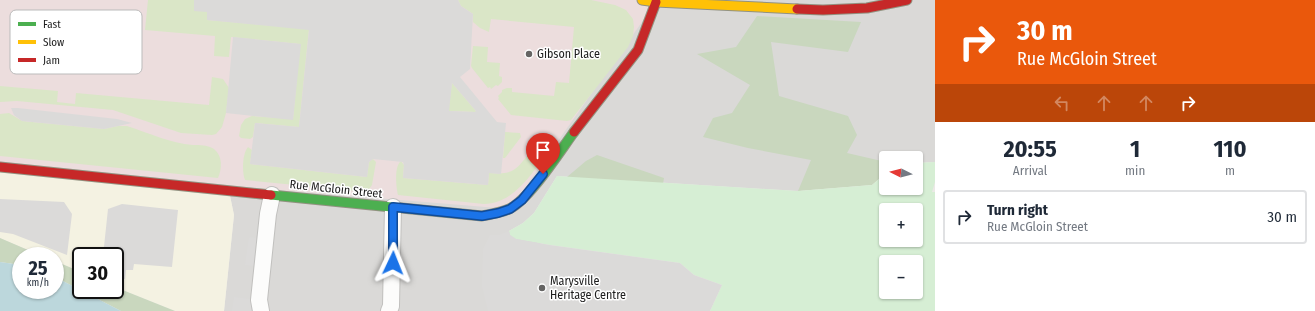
<!DOCTYPE html>
<html lang="en">
<head>
<meta charset="utf-8">
<style>
  body { margin:0; font-family:"Fira Sans Condensed",sans-serif; background:#f2f2f3; color:#1f2937; height:100vh; display:flex; flex-direction:column; font-size:15px; white-space:nowrap }
  * { box-sizing:border-box; margin:0 }
  p { font-size:13px; color:#747a83 }
  .icon { flex:none; width:22px; height:22px; fill:none; stroke:currentColor; stroke-width:2; stroke-linecap:round; stroke-linejoin:round }
  .map { position:relative; flex:1; overflow:hidden }
  .sheet { display:flex; flex-direction:column; background:#fff; width:380px }
  .sheet>* { flex:none }
  .guide { background:#ea580c; color:#fff; overflow:hidden }
  .needle { width:26px; rotate:276deg }
  .buttons { position:absolute; left:879px; top:151px; display:grid; gap:8px }
  .buttons a { display:grid; place-items:center; width:44px; height:44px; border-radius:4px; background:#fff; box-shadow:0 1px 3px #0004; font-size:20px }
  .speed { position:absolute; left:12px; top:247px; display:flex; gap:8px; font-size:20px; font-weight:700; text-align:center }
  .speed>* { display:grid; place-content:center; width:52px; height:52px; border-radius:50%; background:#fff; box-shadow:0 1px 3px #0004; line-height:1 }
  .speed small { font-size:10px; font-weight:400 }
  .speed .limit { border:2px solid #111; border-radius:6px; background:#fff; color:#111 }
  .pin { position:absolute; display:grid; place-items:center; width:34px; height:34px; color:#fff; margin:-41px -17px; border-radius:50% 50% 50% 0; rotate:-45deg; box-shadow:0 0 4px #0007 }
  .pin .icon { rotate:45deg }
  .me { position:absolute; width:44px; margin:-22px; rotate:2deg; stroke-linejoin:round; filter:drop-shadow(0 0 3px #0008) }
  .turn { display:flex; align-items:center; gap:14px; height:84px; padding:0 16px; font-size:18px }
  .turn .icon { width:52px; height:52px; stroke-width:2.5 }
  .turn b { display:block; font-size:28px; line-height:34px }
  .lanes { display:flex; align-items:center; height:38px; padding:0 16px; background:#0003; justify-content:center; gap:20px; direction:ltr }
  .lanes .off { opacity:.35 }
  .eta { display:flex; justify-content:space-evenly; align-items:center; height:68px; text-align:center }
  .eta b { font-size:24px; font-weight:700; line-height:28px }
  ul { padding:0; list-style:none }
  li { display:flex; align-items:center; gap:12px; height:54px; margin:0 8px 6px; padding:0 8px; border:2px solid #e0e1e3; border-radius:4px }
  li div { flex:1 }
  li b { display:block; font-size:15px }
  li em { font-style:normal }
  main { display:flex; flex:1; min-height:0 }
  .map>svg:first-child { display:block }
  .residential { fill:#dad9d7 }
  .commercial { fill:#ecdddd }
  .education { fill:#f4f2e2 }
  .grass { fill:#dae6c7 }
  .forest { fill:#c9d7be }
  .park { fill:#d6eed4; fill-rule:evenodd }
  .parking { fill:#dbdad9; fill-rule:evenodd }
  .water { fill:#bcd7dc }
  .lines { fill:none; stroke-linecap:round; stroke-linejoin:round }
  .street-casing { stroke:#c1c0be; stroke-width:18 }
  .fast-casing { stroke:#929280; stroke-width:11 }
  .slow-casing { stroke:#929280; stroke-width:11 }
  .jam-casing { stroke:#929280; stroke-width:11 }
  .street { stroke:#fcfcfb; stroke-width:16 }
  .fast { stroke:#4caf50; stroke-width:9 }
  .slow { stroke:#ffc107; stroke-width:9 }
  .jam { stroke:#c62828; stroke-width:9 }
  .route-casing { stroke:#114b97; stroke-width:10 }
  .route { stroke:#1a73e8; stroke-width:7 }
  .poi-dot { fill:#656463; stroke:#fff; stroke-width:1.5 }
  .labels { text-anchor:middle; stroke-width:3; stroke-linejoin:round; paint-order:stroke }
  .poi-label { font-size:12px; fill:#1d1d1d; stroke:#fff; text-anchor:start }
  .street-label { font-size:12px; fill:#1d1d1d; stroke:#fff }
  .key { fill:#fff; stroke:#bbb; stroke-width:1 }
  .key-label { font-size:11px; fill:#1d1d1d }
</style>
</head>
<body>
<main>
<div class="map">
<svg width="935" height="311" viewBox="0 0 935 311">
  <rect width="100%" height="100%" fill="#ebe9e6"/>
  <!-- residential -->
  <path class="residential" d="M642,0H935V162L916,163V158H886V173L798,191L557,176L534,213L523,223L509,231L710,311H224L234,215L229,191Z"/>
  <!-- commercial -->
  <path class="commercial" d="M0,0H642L656,2L510,209L0,167Z"/>
  <!-- education -->
  <path class="education" d="M0,167L229,191L234,215L224,311H175L115,287V256H81V272L55,261V256H42L0,238Z"/>
  <!-- grass -->
  <g class="grass">
    <path d="M148,0H195L208,12L207,20L309,29L299,127L255,123L253,137L250,139L241,138L239,136L241,125L245,119L252,116L293,119L300,44L231,37L229,57L214,56L215,36L145,30Z"/>
    <path d="M458,0H591L615,5L626,10L633,19L634,27L633,36L628,47L571,120L567,121L511,115L498,99L499,98L498,96L502,92V90L507,88H512V92L554,96L556,82L569,83L574,27L491,19L489,32L480,28L473,22V14L461,6Z"/>
    <path d="M473,46L488,47L487,62L500,63L499,76L502,77V82L498,86L496,85L491,89L490,87L488,88L472,68L471,66Z"/>
    <path d="M212,77L223,79L229,88L226,113L222,127L216,134L212,135L181,133L113,110L17,101L0,102V86L58,91L57,102L75,104L76,93L209,105Z"/>
    <path d="M452,83L476,111V112L448,111Z"/>
    <path d="M9,113L22,121L104,129L118,126H127C149,133 170,143 193,145C200,145 208,145 214,149C223,156 222,169 218,178L0,156V114Z"/>
    <path d="M505,132L520,133L521,137L505,158H503Z"/>
    <path d="M541,139C546,138 551,140 552,146C535,168 516,204 484,204L398,195C396,187 394,166 401,161L404,165L403,178L488,185L489,173C514,175 516,170 531,151C534,147 536,142 541,139Z"/>
    <path d="M248,147L252,150L250,164L367,177L369,162L373,159L376,162L372,185L367,192L245,180C242,173 242,154 248,147Z"/>
  </g>
  <!-- forest -->
  <g class="forest">
    <path d="M757,16L861,22L848,52L771,42L779,96L848,116L857,135L847,153L886,162V173L872,185L798,191L811,160L748,148L703,137L713,118L732,113L750,85L697,54L736,47Z"/>
    <path d="M597,155L664,178L662,190L567,177L586,161Z"/>
    <path d="M0,238L42,256H21V265L0,262Z"/>
    <path d="M55,261L81,272V290H115V287L175,311H121L55,277Z"/>
  </g>
  <!-- park -->
  <path class="park" d="M935,162V182L932,192H935V311H710L722,285L694,275L680,263L550,245L516,239L510,235L509,231L523,223L534,213L557,176L798,191L872,185L886,173V188H916V163ZM886,210H916V240H886ZM886,262H916V292H886Z"/>
  <!-- parking -->
  <g class="parking">
    <path d="M194,0H458L461,6L473,14L470,69L460,77L497,122L506,123L501,174L489,173L488,185L403,178L404,165L403,162L373,159L369,162L367,177L250,164L255,123L299,127L309,30L207,20V12L194,11ZM452,83L476,111L475,112L449,111Z"/>
    <path d="M233,37L301,44L293,120L226,113Z"/>
    <path d="M11,108H18L117,119L132,123L104,129L22,121L14,115Z"/>
    <path d="M0,199L64,202L72,214L67,255L13,234L0,232Z"/>
    <path d="M122,204L178,210L172,267L134,264L133,270H126L125,279L117,278L119,259L115,258V256H103L108,209Z"/>
    <path d="M509,231L510,235L516,239L550,245L680,263L694,275L722,285L710,311H488L482,286L483,249L490,235H499Z"/>
    <path d="M249,237L266,239L262,267L245,265Z"/>
    <path d="M234,297L259,300L261,311H232Z"/>
  </g>
  <!-- water -->
  <path class="water" d="M0,262L21,265V290H55V277L121,311H0Z"/>
  <g class="lines">
    <defs>
      <g id="street">
        <path d="M261,311L259,300L268,214L272,195"/>
        <path d="M389,311L391,306L393,207"/>
      </g>
      <path id="fast" d="M271,195L482,216C491,214 501,213 509,209C529,200 560,151 574,132"/>
      <path id="slow" d="M642,0L656,2L797,9"/>
      <g id="jam">
        <path d="M797,9L823,10L867,8L907,0"/>
        <path d="M574,132L638,50L656,2"/>
        <path d="M0,167L271,195"/>
      </g>
    </defs>
    <!-- street casing -->
    <use href="#street" class="street-casing"/>
    <!-- fast casing -->
    <use href="#fast" class="fast-casing"/>
    <!-- slow casing -->
    <use href="#slow" class="slow-casing"/>
    <!-- jam casing -->
    <use href="#jam" class="jam-casing"/>
    <!-- street -->
    <use href="#street" class="street"/>
    <!-- fast -->
    <use href="#fast" class="fast"/>
    <!-- slow -->
    <use href="#slow" class="slow"/>
    <!-- jam -->
    <use href="#jam" class="jam"/>
  </g>
  <g class="lines">
    <defs>
      <path id="route" d="M393,263V207L482,216L498,213L510,209L522,200L543,174"/>
    </defs>
    <!-- route casing -->
    <use href="#route" class="route-casing"/>
    <!-- route -->
    <use href="#route" class="route"/>
  </g>
  <!-- markers -->
  <g class="poi-dot">
    <circle cx="529" cy="54" r="4"/>
    <circle cx="542" cy="288" r="4"/>
  </g>
  <g class="labels">
    <!-- poi labels -->
    <g class="poi-label">
      <text x="537" y="58">Gibson Place</text>
      <text x="550" y="285">Marysville<tspan x="550" dy="14">Heritage Centre</tspan></text>
    </g>
    <!-- street labels -->
    <g class="street-label">
      <text transform="translate(336 189) rotate(6)" y="4">Rue McGloin Street</text>
    </g>
  </g>
  <!-- legend -->
  <rect x="10" y="10" width="132" height="64" rx="6" class="key"/>
  <rect x="18" y="22" width="18" height="4" fill="#4caf50"/>
  <rect x="18" y="40" width="18" height="4" fill="#ffc107"/>
  <rect x="18" y="58" width="18" height="4" fill="#c62828"/>
  <g class="key-label">
    <text x="43" y="28">Fast</text>
    <text x="43" y="46">Slow</text>
    <text x="43" y="64">Jam</text>
  </g>
</svg>
<div class="buttons">
<a><svg class="needle" viewBox="-14 -14 28 28"><path d="M0-13l5 13h-10z" fill="#e53935"/><path d="M0 13l5-13h-10z" fill="#747a83"/></svg></a>
<a>+</a>
<a>−</a>
</div>
<div class="speed"><div>25<small>km/h</small></div><div class="limit">30</div></div>
<div class="pin" style="left:543px;top:174px;background:#d93025"><svg class="icon" aria-label="arrive" viewBox="0 0 24 24"><path d="M6 21V4h12l-3 4 3 4H6"/></svg></div>
<svg class="me" style="left:393px;top:263px" viewBox="-20 -20 40 40"><path d="M0-17L14 15 0 8-14 15z" fill="#1a73e8" stroke="#fff" stroke-width="4"/></svg>
</div>
<section class="sheet">
<div class="guide">
<div class="turn"><svg class="icon" aria-label="right" viewBox="0 0 24 24"><path d="M7 20v-9h11M14 6l5 5-5 5"/></svg><div><b>30 m</b>Rue McGloin Street</div></div>
<div class="lanes"><svg class="icon off" aria-label="left" viewBox="0 0 24 24"><path d="M17 20v-9H6M10 6l-5 5 5 5"/></svg><svg class="icon off" aria-label="ahead" viewBox="0 0 24 24"><path d="M12 20V5M6 11l6-6 6 6"/></svg><svg class="icon off" aria-label="ahead" viewBox="0 0 24 24"><path d="M12 20V5M6 11l6-6 6 6"/></svg><svg class="icon" aria-label="right" viewBox="0 0 24 24"><path d="M7 20v-9h11M14 6l5 5-5 5"/></svg></div>
</div>
<div class="eta">
<div><b>20:55</b><p>Arrival</p></div>
<div><b>1</b><p>min</p></div>
<div><b>110</b><p>m</p></div>
</div>
<ul>
<li><svg class="icon" aria-label="right" viewBox="0 0 24 24"><path d="M7 20v-9h11M14 6l5 5-5 5"/></svg><div><b>Turn right</b><p>Rue McGloin Street</p></div><em>30 m</em></li>
</ul>
</section>
</main>
</body>
</html>
